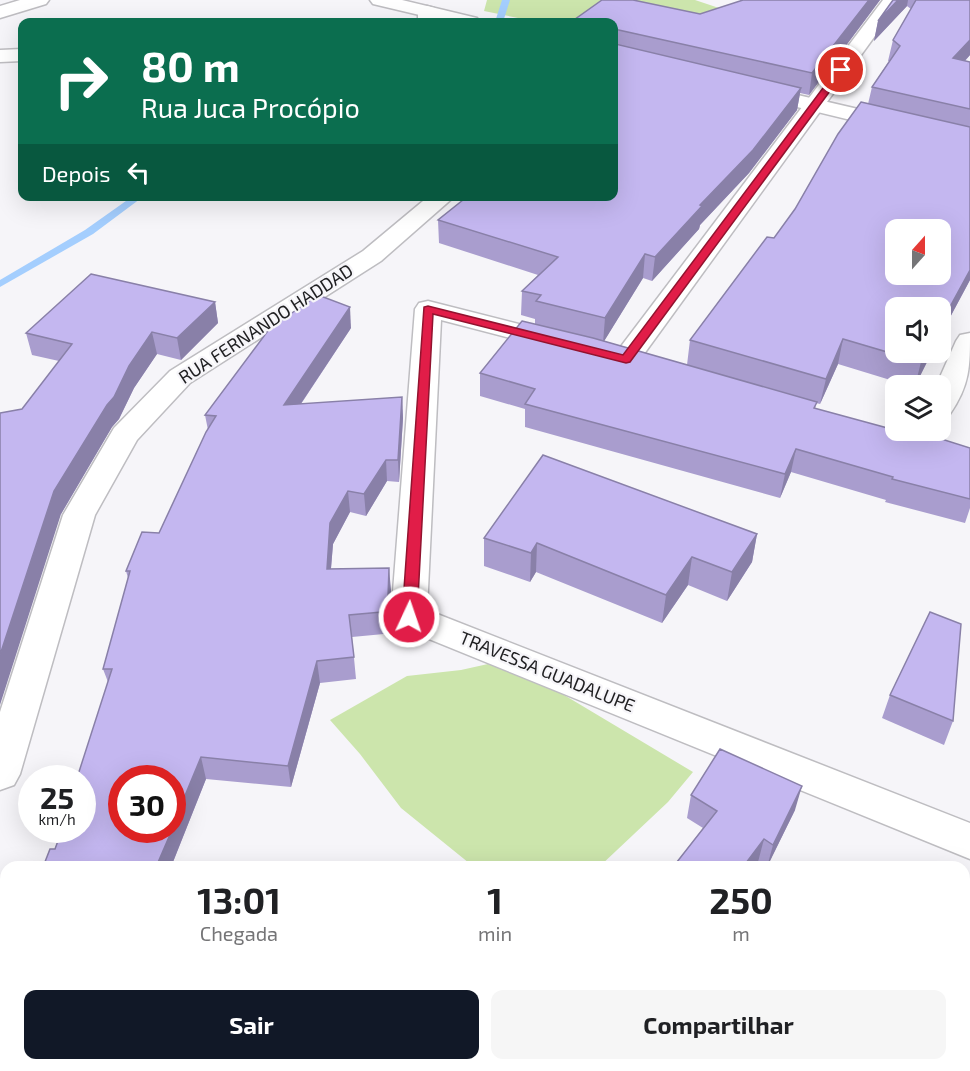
<!DOCTYPE html>
<html lang="pt">
<head>
<meta charset="utf-8">
<style>
  body { margin:0; font-family:"Exo 2",sans-serif; background:#f6f6f6; color:#202124; height:100vh; display:flex; flex-direction:column; font-size:22px; white-space:nowrap }
  * { box-sizing:border-box; margin:0 }
  p { font-size:20px; color:#757577 }
  .icon { flex:none; width:33px; height:33px; fill:none; stroke:currentColor; stroke-width:2; stroke-linecap:round; stroke-linejoin:round }
  .map { position:relative; flex:1; overflow:hidden }
  .drawer { position:absolute; left:0px; top:861px; width:970px; height:210px; display:flex; flex-direction:column; background:#fff; border-radius:18px 18px 0 0; box-shadow:0 6px 24px #0002 }
  .drawer>* { flex:none }
  .guide { position:absolute; left:18px; top:18px; width:600px; height:183px; border-radius:12px; box-shadow:0 6px 24px #0002; background:#0b6e4f; color:#fff; overflow:hidden }
  .needle { width:39px; rotate:21deg }
  .controls { position:absolute; left:885px; top:219px; display:grid; gap:12px }
  .controls a { display:grid; place-items:center; width:66px; height:66px; border-radius:12px; background:#fff; box-shadow:0 6px 24px #0002; font-size:30px }
  .speed { position:absolute; left:18px; top:765px; display:flex; gap:12px; font-size:30px; font-weight:700; text-align:center }
  .speed>* { display:grid; place-content:center; width:78px; height:78px; border-radius:50%; background:#fff; box-shadow:0 6px 24px #0002; line-height:1 }
  .speed small { font-size:15px; font-weight:400 }
  .speed .limit { border:9px solid #d22; background:#fff; color:#111 }
  .pin { position:absolute; display:grid; place-items:center; width:51px; height:51px; color:#fff; margin:-26px; border:3px solid #fff; border-radius:50%; box-shadow:0 2px 6px #0007 }
  .me { position:absolute; width:66px; margin:-33px; rotate:3deg; stroke-linejoin:round; filter:drop-shadow(0 0 4px #0008) }
  .turn { display:flex; align-items:center; gap:21px; height:126px; padding:0 24px; font-size:27px }
  .turn .icon { width:78px; height:78px; stroke-width:2.5 }
  .turn b { display:block; font-size:42px; line-height:51px }
  .then { display:flex; align-items:center; height:57px; padding:0 24px; background:#0003; gap:12px; font-size:22px }
  .eta { display:flex; justify-content:space-evenly; align-items:center; height:102px; text-align:center }
  .eta b { font-size:36px; font-weight:700; line-height:42px }
  .primary-button { display:flex; gap:12px; margin-top:auto; padding:12px 24px }
  .primary-button a { flex:1; height:69px; border-radius:12px; background:#111827; color:#fff; font-size:24px; font-weight:700; line-height:69px; text-align:center }
  .primary-button a+a { background:#f6f6f6; color:#202124 }
  .map>svg:first-child { display:block }
  .green { fill:#cce5ac }
  .lines { fill:none; stroke-linecap:round; stroke-linejoin:round }
  .stream { fill:#a4cefe; fill-rule:evenodd }
  .street-casing { stroke:#bebdc1; stroke-width:3 }
  .secondary-casing { stroke:#bebdc1; stroke-width:3 }
  .street { fill:#fff; fill-rule:evenodd }
  .secondary { fill:#fff; fill-rule:evenodd }
  .wall { fill:#a99dce }
  .shaded-wall { fill:#8980a8 }
  .building { fill:#c4b7f0; stroke:#8980a8; stroke-width:1.5; fill-rule:evenodd }
  .route { fill:#e11d48; stroke:#92132f; stroke-width:1.5 }
  .labels { text-anchor:middle; stroke-width:4.5; stroke-linejoin:round; paint-order:stroke }
  .street-label { font-size:18px; fill:#1f1f21; stroke:#f6f5f9 }
</style>
</head>
<body>
<div class="map">
<svg width="970" height="1071" viewBox="0 0 970 1071">
  <rect width="100%" height="100%" fill="#f6f5f9"/>
  <!-- green -->
  <g class="green">
    <path d="M487,0H695L749,18L605,9L581,22H538L484,11Z"/>
    <path d="M488,664L554,689L693,772L668,802L599,867H469V863L401,808L360,754L330,720L407,676L461,670Z"/>
    <path d="M965,884L970,885V1071H684L680,1065H964Z"/>
  </g>
  <g class="lines">
    <!-- stream -->
    <g class="stream">
      <path d="M502,0H510L503,22H495Z"/>
      <path d="M133,196H144L93,234L0,287V280L85,230Z"/>
    </g>
    <defs>
      <g id="street">
        <path d="M20,0H49L46,4L0,18V6Z"/>
        <path d="M883,0H901L636,365L626,367L616,365L612,359L616,353Z"/>
        <path d="M427,6L434,8L436,12V22H418V12L420,8Z"/>
        <path d="M22,49V61L0,62V50Z"/>
        <path d="M429,196H455L381,261L190,383L137,440L95,515L20,774L14,785L0,790V712L63,515L114,428L170,371L363,251Z"/>
        <path d="M428,301L566,336L570,342L566,348L556,350L441,320L427,610L970,823V859L397,626L391,617L415,309L419,303Z"/>
        <path d="M970,333C970,366 970,385 950,414L940,417V386H936L956,341L960,335Z"/>
      </g>
      <g id="secondary">
        <path d="M370,0H402L477,18L479,22H449L373,4Z"/>
        <path d="M755,85L970,135V149L748,95L745,91L748,87Z"/>
      </g>
    </defs>
    <!-- street casing -->
    <use href="#street" class="street-casing"/>
    <!-- secondary casing -->
    <use href="#secondary" class="secondary-casing"/>
    <!-- street -->
    <use href="#street" class="street"/>
    <!-- secondary -->
    <use href="#secondary" class="secondary"/>
  </g>
  <!-- wall -->
  <g class="wall">
    <path d="M743,0H880L809,95L800,93L797,110L749,173L700,225L699,229L652,281L643,278L604,341L687,365L690,340L774,238L795,209L868,104L872,87L889,61H888L893,40L911,9L907,6L874,41L878,21L893,0H970V55L965,61L970,62V280L940,336V308L896,352H932L915,386H910L838,364L820,404L816,403L815,409L906,433L970,448V508L965,523L885,502L886,500L791,472L780,498L525,427V409L480,396V373L535,324V319L521,315L522,291L538,275L439,243L438,220L464,200V197L462,196H614V22L700,14Z"/>
    <path d="M215,302L218,323L181,360L157,354L134,388L119,419L112,427L61,514L22,409L59,361L32,355L26,333Z"/>
    <path d="M351,328L301,404L402,397L403,418L399,482L387,481L366,516L350,512L333,544L331,569L391,590L390,601L394,606L404,610L405,632L352,637L356,679L320,683L291,787L206,779L171,867H43L55,849L108,682L103,669L128,578L126,571L159,533L208,430L205,415Z"/>
    <path d="M757,534L752,562L727,601L688,585L662,623L536,572L530,582L484,566V538Z"/>
    <path d="M890,695L953,721L944,745L882,718Z"/>
    <path d="M691,795L795,810L767,867L758,862L754,867H673L703,828L687,818Z"/>
    <path d="M1,969L6,1065H455L465,1071H0Z"/>
  </g>
  <!-- shaded-wall -->
  <g class="shaded-wall">
    <path d="M869,0H880L809,95L812,73Z"/>
    <path d="M898,0H908L907,6L874,41L878,21Z"/>
    <path d="M970,40V55L948,79L953,58Z"/>
    <path d="M801,88L797,110L749,173L700,225L699,229L652,281L655,257Z"/>
    <path d="M645,254L643,278L603,343L605,318Z"/>
    <path d="M970,270V280L940,336V325Z"/>
    <path d="M215,302L218,323L181,360L177,338Z"/>
    <path d="M350,307L351,328L286,426L284,405Z"/>
    <path d="M152,332L157,354L134,388L119,419L112,427L61,514L0,705V655L54,491L107,405L129,366Z"/>
    <path d="M843,339L838,364L820,404L826,379Z"/>
    <path d="M926,352H932L915,386L921,362Z"/>
    <path d="M402,397L403,418L399,482L398,460Z"/>
    <path d="M796,449L791,472L780,498L785,474Z"/>
    <path d="M386,460L387,481L366,516L364,494Z"/>
    <path d="M348,491L350,512L333,544L329,591L327,569L330,523Z"/>
    <path d="M757,534L752,562L727,601L732,572Z"/>
    <path d="M537,543L536,572L530,582L531,553Z"/>
    <path d="M692,557L688,585L662,623L666,595Z"/>
    <path d="M389,568L391,590L390,612L388,597Z"/>
    <path d="M317,661L320,683L291,787L288,766Z"/>
    <path d="M201,757L206,779L171,867H156L172,830V827Z"/>
    <path d="M802,786L795,810L767,867L773,845Z"/>
    <path d="M764,839L758,862L754,867H743Z"/>
    <path d="M288,1065H289L291,1071H285Z"/>
  </g>
  <!-- building -->
  <g class="building">
    <path d="M602,0H633L700,14L743,0H869L812,73L614,29L615,44L801,88L753,150L700,205L702,206L655,257L645,254L605,318L536,301L541,295L522,291L558,257L438,220L468,196H614V22H571Z"/>
    <path d="M893,0H898L878,21Z"/>
    <path d="M916,0H970V40L953,58L970,62V109L872,87L900,46L893,40Z"/>
    <path d="M861,102L970,127V270L940,325V308H896V352H926L921,362L843,339L826,379L690,340L767,237L774,238L795,209L838,134ZM896,230H940V274H896Z"/>
    <path d="M91,274L215,302L177,338L152,332L129,366L114,397L107,405L54,491L0,655V413L22,409L72,344L26,333Z"/>
    <path d="M318,295L350,307L284,405L402,397L398,460H386L364,494L348,491L330,523L327,569L389,568L388,597L394,606L404,610L349,615L354,657L317,661L288,766L201,757L172,827V778H122V830H172L156,867H43L50,849H55L62,830H82V778H77L112,669H103L130,571H126L142,532L159,533L206,432L216,416L205,415L270,328Z"/>
    <path d="M522,321L593,338L817,402L814,408L906,433L907,430H913L970,448V499L892,479L893,477L796,449L785,474L525,404L535,389L480,373Z"/>
    <path d="M543,455L757,534L732,572L692,557L666,595L537,543L531,553L484,538Z"/>
    <path d="M930,612L961,624L953,721L890,695Z"/>
    <path d="M720,749L802,786L773,845L764,839L743,867H673L717,811L691,795Z"/>
    <path d="M6,957V1065H288L285,1071H0V969H1Z"/>
    <path d="M292,1065H455L465,1071H304Z"/>
    <path d="M513,1065H560L570,1071H509Z"/>
  </g>
  <!-- route -->
  <path class="route" d="M841,67L845,70L844,72L630,362L626,363L433,314L417,617L415,621H404L402,617L424,307L428,306L623,355L838,68Z"/>
  <g class="labels">
    <!-- street labels -->
    <g class="street-label">
      <text transform="translate(266 324) rotate(-33)" y="6">RUA FERNANDO HADDAD</text>
      <text transform="translate(547 672) rotate(22)" y="6">TRAVESSA GUADALUPE</text>
    </g>
  </g>
</svg>
<div class="controls">
<a><svg class="needle" viewBox="-14 -14 28 28"><path d="M0-13l5 13h-10z" fill="#e53935"/><path d="M0 13l5-13h-10z" fill="#757577"/></svg></a>
<a><svg class="icon" aria-label="sound" viewBox="0 0 24 24"><path d="M4 9h4l5-4v14l-5-4H4zM17 9q2 3 0 6"/></svg></a>
<a><svg class="icon" aria-label="layers" viewBox="0 0 24 24"><path d="M12 4l9 5-9 5-9-5zM3 14l9 5 9-5"/></svg></a>
</div>
<div class="speed"><div>25<small>km/h</small></div><div class="limit">30</div></div>
<div class="pin" style="left:841px;top:70px;background:#d93025"><svg class="icon" aria-label="arrive" viewBox="0 0 24 24"><path d="M6 21V4h12l-3 4 3 4H6"/></svg></div>
<svg class="me" style="left:409px;top:617px" viewBox="-20 -20 40 40"><circle r="17" fill="#e11d48" stroke="#fff" stroke-width="3"/><path d="M0-11L8 9 0 5-8 9z" fill="#fff"/></svg>
<div class="guide">
<div class="turn"><svg class="icon" aria-label="right" viewBox="0 0 24 24"><path d="M7 20v-9h11M14 6l5 5-5 5"/></svg><div><b>80 m</b>Rua Juca Procópio</div></div>
<div class="then">Depois<svg class="icon" aria-label="left" viewBox="0 0 24 24"><path d="M17 20v-9H6M10 6l-5 5 5 5"/></svg></div>
</div>
<section class="drawer">
<div class="eta">
<div><b>13:01</b><p>Chegada</p></div>
<div><b>1</b><p>min</p></div>
<div><b>250</b><p>m</p></div>
</div>
<div class="primary-button"><a>Sair</a><a>Compartilhar</a></div>
</section>
</div>
</body>
</html>
